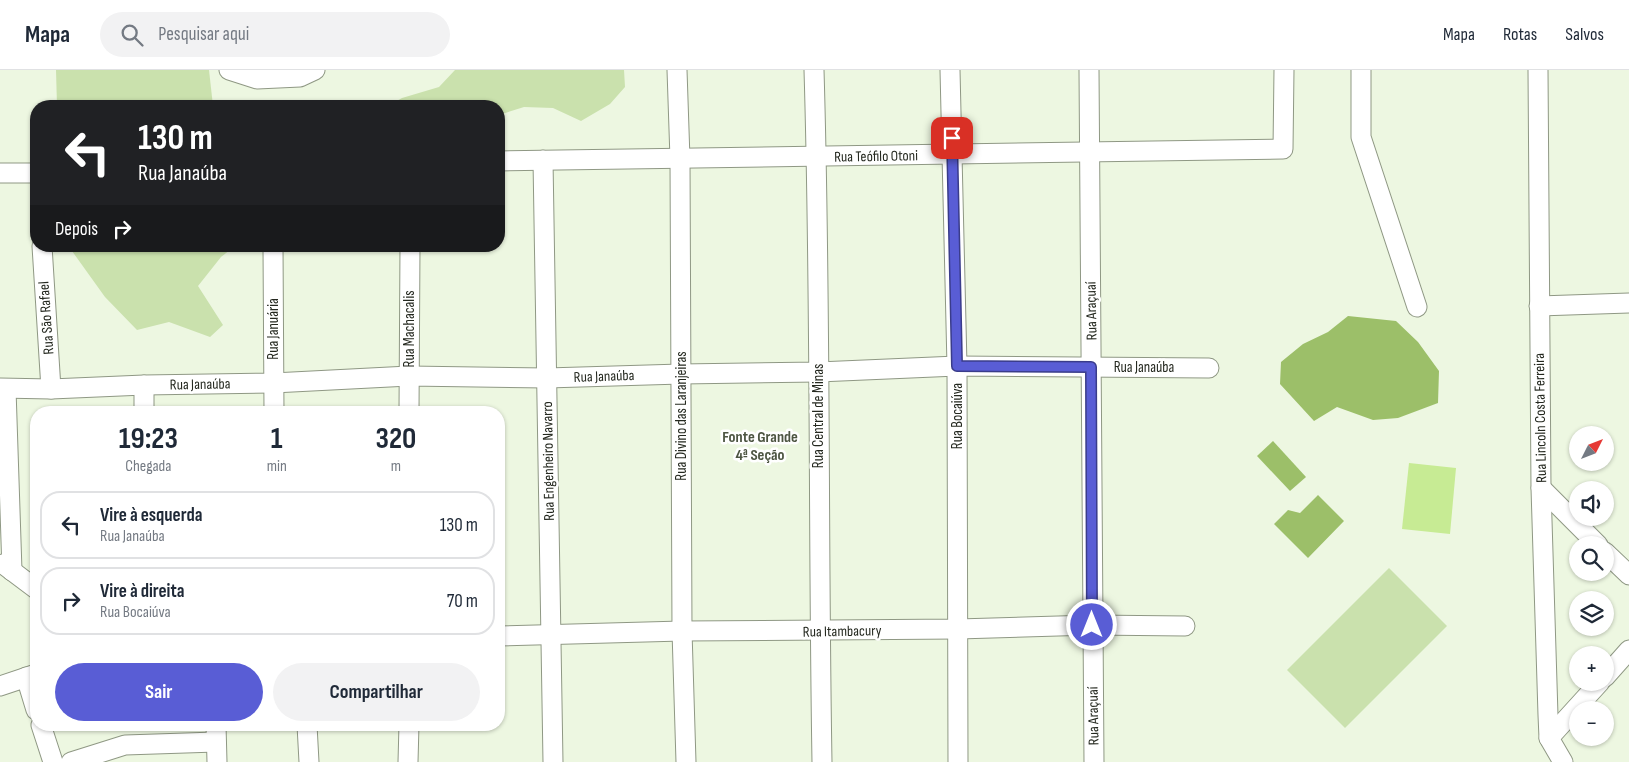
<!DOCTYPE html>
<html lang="pt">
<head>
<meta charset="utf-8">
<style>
  body { margin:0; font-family:"Sofia Sans Condensed",sans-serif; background:#f2f2f3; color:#1f2937; height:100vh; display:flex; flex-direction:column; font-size:19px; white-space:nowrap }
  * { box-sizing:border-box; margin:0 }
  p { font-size:16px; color:#747a83 }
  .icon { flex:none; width:28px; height:28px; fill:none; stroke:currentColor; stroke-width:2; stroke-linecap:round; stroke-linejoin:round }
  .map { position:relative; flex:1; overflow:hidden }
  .side { position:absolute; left:30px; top:336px; width:475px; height:325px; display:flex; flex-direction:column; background:#fff; border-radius:20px; box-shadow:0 1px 4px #0004 }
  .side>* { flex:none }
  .guide { position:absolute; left:30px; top:30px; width:475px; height:152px; border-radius:20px; box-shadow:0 1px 4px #0004; background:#202124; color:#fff; overflow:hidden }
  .needle { width:32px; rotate:48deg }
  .tools { position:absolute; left:1569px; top:356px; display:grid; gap:10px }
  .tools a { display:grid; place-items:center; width:45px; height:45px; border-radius:50%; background:#fff; box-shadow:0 1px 4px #0004; font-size:25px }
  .pin { position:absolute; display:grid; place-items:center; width:42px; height:42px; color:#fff; margin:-21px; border-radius:10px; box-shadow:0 2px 8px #0006 }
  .me { position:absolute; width:55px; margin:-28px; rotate:0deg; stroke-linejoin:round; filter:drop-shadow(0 0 4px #0008) }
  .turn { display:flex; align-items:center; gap:18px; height:105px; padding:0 25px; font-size:22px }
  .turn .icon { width:65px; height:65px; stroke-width:2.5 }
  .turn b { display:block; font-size:35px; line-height:42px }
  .then { display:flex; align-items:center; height:48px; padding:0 25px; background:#0003; gap:10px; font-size:19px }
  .eta { display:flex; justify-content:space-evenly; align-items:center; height:85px; text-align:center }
  .eta b { font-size:30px; font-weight:700; line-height:35px }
  .primary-button { display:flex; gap:10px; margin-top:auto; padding:10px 25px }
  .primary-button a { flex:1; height:58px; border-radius:30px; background:#595dd5; color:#fff; font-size:20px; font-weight:700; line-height:58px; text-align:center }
  .primary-button a+a { background:#f2f2f3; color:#1f2937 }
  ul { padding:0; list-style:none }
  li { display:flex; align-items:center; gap:15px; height:68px; margin:0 10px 8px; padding:0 15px; border:2px solid #e0e1e3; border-radius:20px }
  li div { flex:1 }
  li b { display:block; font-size:19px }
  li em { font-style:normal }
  header { display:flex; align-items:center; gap:30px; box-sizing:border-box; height:70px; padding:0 25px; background:#fff; border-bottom:1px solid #e0e1e3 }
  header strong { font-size:24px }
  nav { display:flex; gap:28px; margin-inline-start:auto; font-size:18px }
  .search { width:350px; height:45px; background:#f2f2f3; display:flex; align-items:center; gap:12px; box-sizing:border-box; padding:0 18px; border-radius:28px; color:#747a83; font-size:19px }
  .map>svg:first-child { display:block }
  .green { fill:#cae1ad }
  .water { fill:#9cbf69 }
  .building { fill:#c7eb94 }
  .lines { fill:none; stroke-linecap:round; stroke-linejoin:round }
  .minor-casing { stroke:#8f9884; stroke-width:21 }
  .minor { stroke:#fff; stroke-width:19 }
  .route-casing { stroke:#3a3c8a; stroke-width:12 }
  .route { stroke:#595dd5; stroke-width:9 }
  .labels { text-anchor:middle; stroke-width:5; stroke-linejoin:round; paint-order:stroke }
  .street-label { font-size:15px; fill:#24281f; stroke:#fff }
  .neighbourhood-label { font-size:16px; font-weight:bold; fill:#4d5542; stroke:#fff }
</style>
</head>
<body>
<header>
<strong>Mapa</strong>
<div class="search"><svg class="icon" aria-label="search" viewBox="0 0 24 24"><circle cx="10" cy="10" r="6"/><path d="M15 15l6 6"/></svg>Pesquisar aqui</div>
<nav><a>Mapa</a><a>Rotas</a><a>Salvos</a></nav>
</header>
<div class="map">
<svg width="1629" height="692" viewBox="0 0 1629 692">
  <rect width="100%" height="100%" fill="#edf7e1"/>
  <!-- green -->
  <g class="green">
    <path d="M56,0H209L213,36H57Z"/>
    <path d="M455,0H624L625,17L610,34L581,51L553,38L524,37L499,45V36H388L402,28L439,17Z"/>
    <path d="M86,176H235L221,187L198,216L223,255L210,267L169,252L137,260L105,227L72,181Z"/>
    <path d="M1389,498L1447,556L1345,658L1287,600Z"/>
  </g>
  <!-- water -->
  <g class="water">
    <path d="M1348,246L1396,251L1418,272L1439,301L1438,333L1398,348L1373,350L1337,337L1314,351L1280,314L1281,292L1303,274L1328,262Z"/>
    <path d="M1273,371L1306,407L1290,421L1257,386Z"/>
    <path d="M1318,425L1344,451L1308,488L1274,454L1288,440L1300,443Z"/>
  </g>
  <!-- building -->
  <path class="building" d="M1409,393L1456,398L1450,464L1402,459Z"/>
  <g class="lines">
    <defs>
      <g id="minor">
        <path d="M229,0L257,9L300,7L315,0"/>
        <path d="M677,0L680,89L682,561L686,692"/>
        <path d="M814,0C821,231 818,461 822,692"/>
        <path d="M950,0L957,296L958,692"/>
        <path d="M1089,0L1094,692"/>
        <path d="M1361,0V67L1417,237"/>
        <path d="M1538,0L1541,418L1548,645L1549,668L1563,692"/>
        <path d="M543,90L553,692"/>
        <path d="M499,91L1283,79L1284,0"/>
        <path d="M0,103H36"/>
        <path d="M42,176L51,319"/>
        <path d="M273,176L274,342"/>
        <path d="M1539,236L1629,233"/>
        <path d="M144,315V342"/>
        <path d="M0,318L51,319L144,315L273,313L409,306L547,308L681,304L818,302L957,296L1209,298"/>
        <path d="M6,319L12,501"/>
        <path d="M409,342L410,176"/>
        <path d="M1541,418L1598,475"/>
        <path d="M1605,482L1629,505"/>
        <path d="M3,494L36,519"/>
        <path d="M499,566L682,561L958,559L1092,555L1185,556"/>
        <path d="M26,607L36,640"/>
        <path d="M1605,607L1629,580"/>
        <path d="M0,616L36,604"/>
        <path d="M41,655L53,692"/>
        <path d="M216,655L217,692"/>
        <path d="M307,655L309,692"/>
        <path d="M1549,668L1600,612"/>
        <path d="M71,692L125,675L216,672"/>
        <path d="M408,692L409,655"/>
      </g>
    </defs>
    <!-- minor casing -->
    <use href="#minor" class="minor-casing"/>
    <!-- minor -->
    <use href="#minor" class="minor"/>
  </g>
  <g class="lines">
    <defs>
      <path id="route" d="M952,68L957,296L1091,297L1092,555"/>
    </defs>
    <!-- route casing -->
    <use href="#route" class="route-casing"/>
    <!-- route -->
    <use href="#route" class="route"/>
  </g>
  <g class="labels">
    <!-- street labels -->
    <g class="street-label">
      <text transform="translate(876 86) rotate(-1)" y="5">Rua Teófilo Otoni</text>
      <text transform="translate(1091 241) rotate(-91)" y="5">Rua Araçuaí</text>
      <text transform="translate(46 248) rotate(-94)" y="5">Rua São Rafael</text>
      <text transform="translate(273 259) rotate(-90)" y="5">Rua Januária</text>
      <text transform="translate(409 259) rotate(-90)" y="5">Rua Machacalis</text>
      <text x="1144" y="302">Rua Janaúba</text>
      <text transform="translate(604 306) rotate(-2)" y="5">Rua Janaúba</text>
      <text transform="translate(200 314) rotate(-1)" y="5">Rua Janaúba</text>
      <text transform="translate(681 346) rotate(-90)" y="5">Rua Divino das Laranjeiras</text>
      <text transform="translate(818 346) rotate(-90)" y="5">Rua Central de Minas</text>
      <text transform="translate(957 346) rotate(-90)" y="5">Rua Bocaiúva</text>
      <text transform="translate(1540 348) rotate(-91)" y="5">Rua Lincoln Costa Ferreira</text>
      <text transform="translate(548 391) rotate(-91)" y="5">Rua Engenheiro Navarro</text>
      <text transform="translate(842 561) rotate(-1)" y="5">Rua Itambacury</text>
      <text transform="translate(1093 646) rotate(-91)" y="5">Rua Araçuaí</text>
    </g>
    <!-- neighbourhood labels -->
    <g class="neighbourhood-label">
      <text x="760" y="372">Fonte Grande<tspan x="760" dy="18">4ª Seção</tspan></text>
    </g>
  </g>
</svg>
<div class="tools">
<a><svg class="needle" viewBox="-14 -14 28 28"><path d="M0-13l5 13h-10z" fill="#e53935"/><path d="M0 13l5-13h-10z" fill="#747a83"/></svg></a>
<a><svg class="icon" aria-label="sound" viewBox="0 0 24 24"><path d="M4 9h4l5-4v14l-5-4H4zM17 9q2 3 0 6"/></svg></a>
<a><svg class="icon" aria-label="search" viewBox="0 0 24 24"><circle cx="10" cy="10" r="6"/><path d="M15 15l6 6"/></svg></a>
<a><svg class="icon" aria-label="layers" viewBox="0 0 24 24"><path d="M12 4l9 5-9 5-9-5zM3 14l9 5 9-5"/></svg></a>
<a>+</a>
<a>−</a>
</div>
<div class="pin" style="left:952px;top:68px;background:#d93025"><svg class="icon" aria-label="arrive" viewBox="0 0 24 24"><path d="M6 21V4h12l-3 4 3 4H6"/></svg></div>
<svg class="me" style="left:1092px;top:555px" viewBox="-20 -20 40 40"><circle r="17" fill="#595dd5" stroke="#fff" stroke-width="3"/><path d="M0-11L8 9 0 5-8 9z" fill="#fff"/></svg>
<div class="guide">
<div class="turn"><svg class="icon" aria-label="left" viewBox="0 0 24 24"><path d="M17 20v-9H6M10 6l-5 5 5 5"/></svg><div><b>130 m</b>Rua Janaúba</div></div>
<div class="then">Depois<svg class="icon" aria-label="right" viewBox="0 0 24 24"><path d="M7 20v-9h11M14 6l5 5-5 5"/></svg></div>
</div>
<section class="side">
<div class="eta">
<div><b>19:23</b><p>Chegada</p></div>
<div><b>1</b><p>min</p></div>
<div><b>320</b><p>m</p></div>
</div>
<ul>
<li><svg class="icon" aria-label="left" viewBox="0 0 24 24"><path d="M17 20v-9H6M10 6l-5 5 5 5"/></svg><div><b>Vire à esquerda</b><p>Rua Janaúba</p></div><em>130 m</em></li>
<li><svg class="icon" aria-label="right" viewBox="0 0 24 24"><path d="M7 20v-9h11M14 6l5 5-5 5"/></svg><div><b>Vire à direita</b><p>Rua Bocaiúva</p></div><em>70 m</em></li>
</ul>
<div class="primary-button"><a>Sair</a><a>Compartilhar</a></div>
</section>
</div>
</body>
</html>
